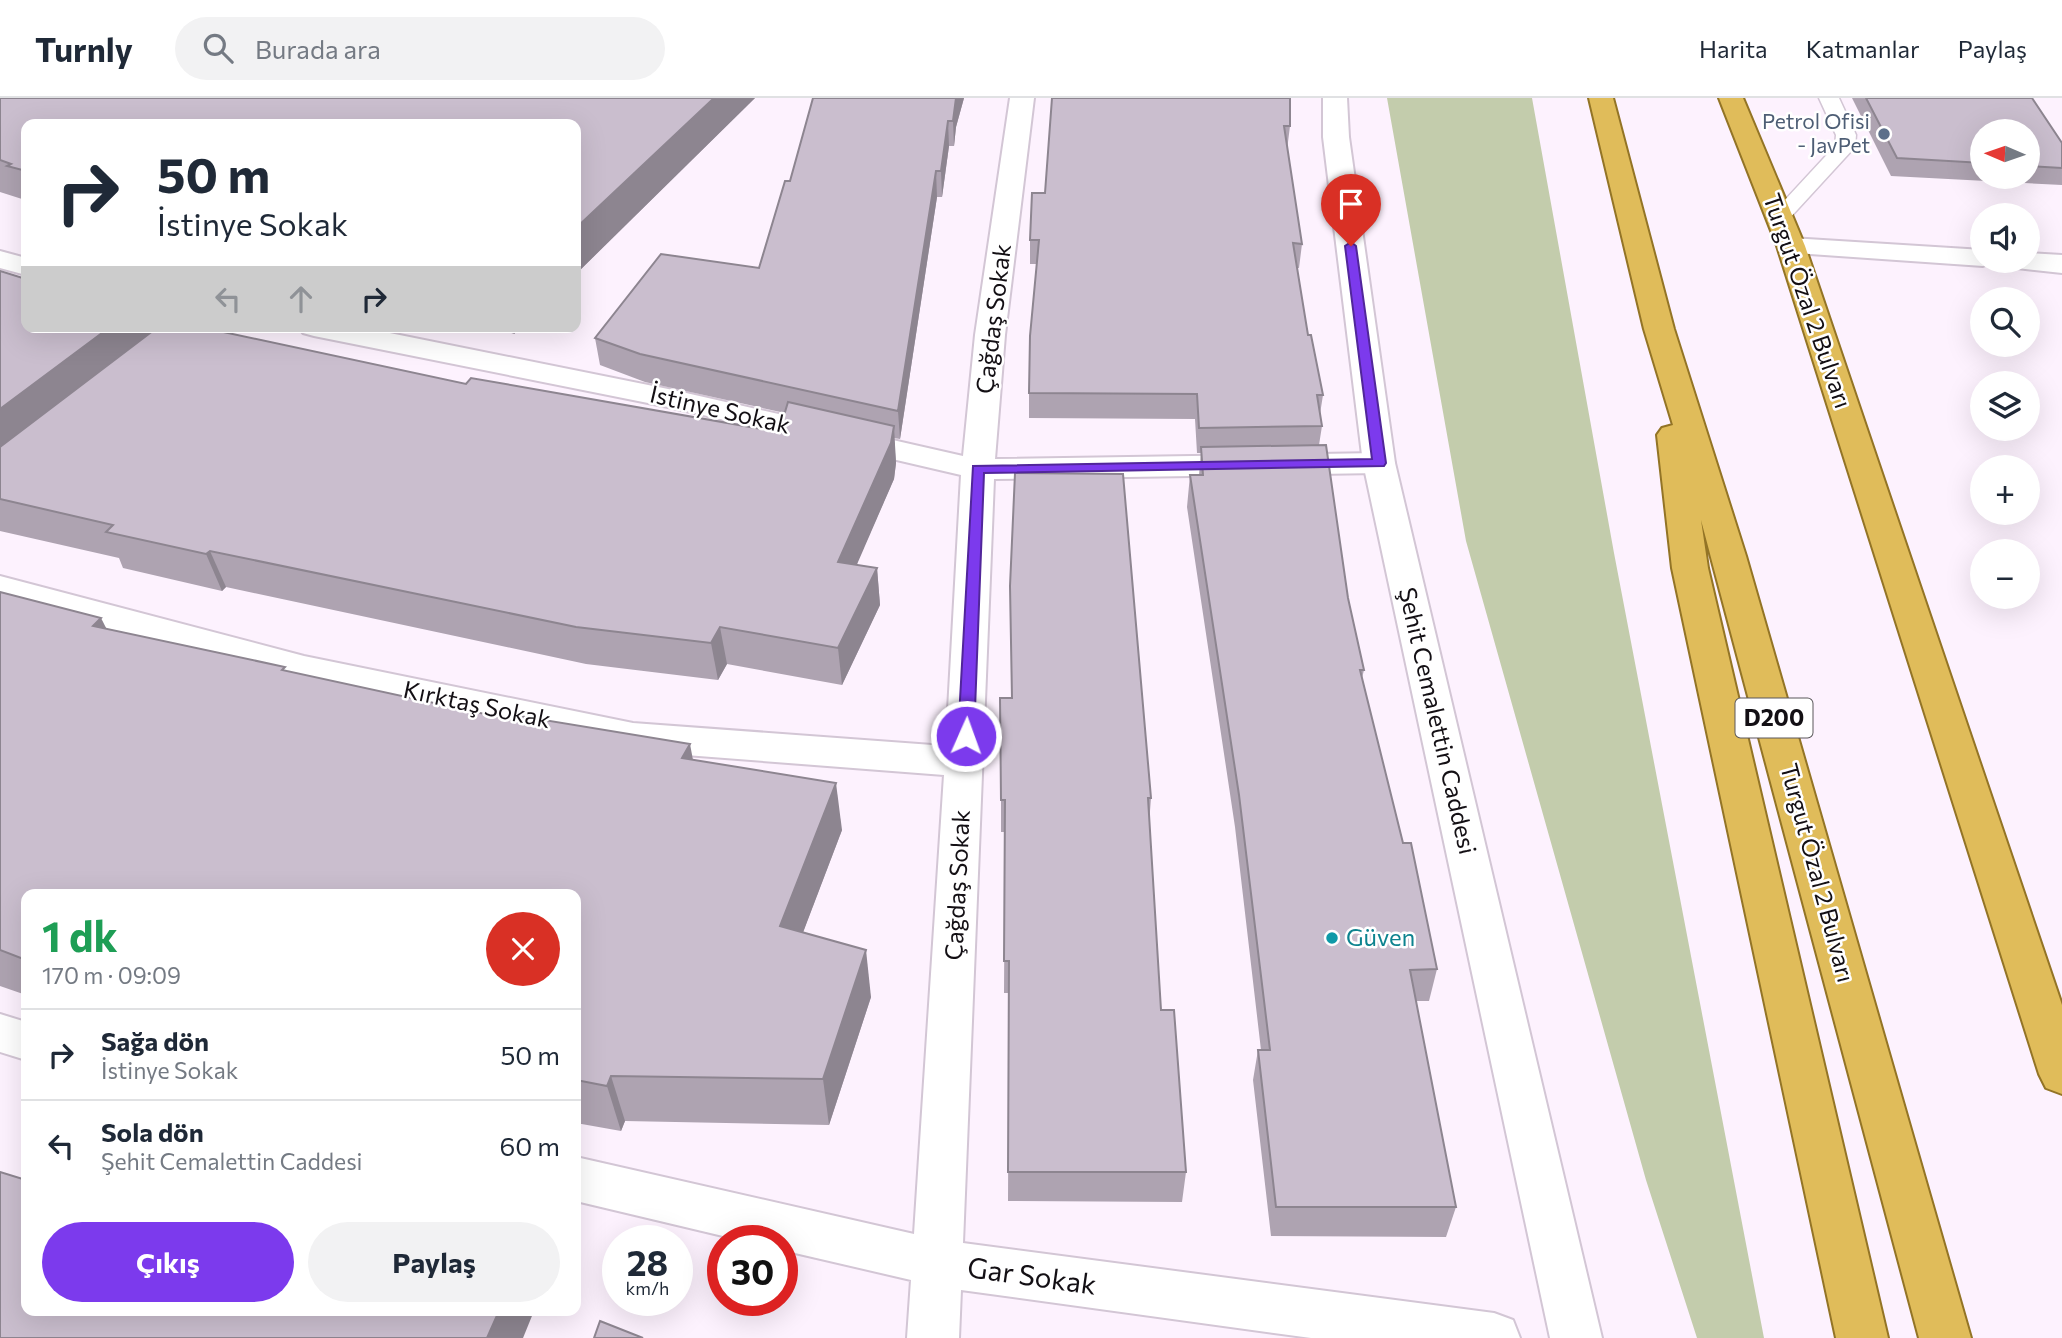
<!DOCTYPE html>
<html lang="tr">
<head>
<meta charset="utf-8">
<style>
  body { margin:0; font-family:Commissioner,sans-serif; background:#f2f2f3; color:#1f2937; height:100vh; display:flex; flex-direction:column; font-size:26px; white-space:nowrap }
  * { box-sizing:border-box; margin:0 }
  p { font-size:23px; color:#747a83 }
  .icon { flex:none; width:38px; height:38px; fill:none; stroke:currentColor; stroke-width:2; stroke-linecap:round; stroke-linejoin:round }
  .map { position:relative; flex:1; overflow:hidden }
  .drawer { position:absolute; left:21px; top:791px; width:560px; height:427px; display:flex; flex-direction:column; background:#fff; border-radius:14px; box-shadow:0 7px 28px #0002 }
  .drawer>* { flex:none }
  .hud { position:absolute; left:21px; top:21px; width:560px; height:214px; border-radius:14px; box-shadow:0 7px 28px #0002; background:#fff; color:#1f2937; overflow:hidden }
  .needle { width:46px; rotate:272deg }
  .controls { position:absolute; left:1970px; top:21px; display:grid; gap:14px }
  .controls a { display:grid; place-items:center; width:70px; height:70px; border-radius:50%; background:#fff; box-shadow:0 7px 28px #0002; font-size:35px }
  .speed { position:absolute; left:602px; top:1127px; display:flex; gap:14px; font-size:35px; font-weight:700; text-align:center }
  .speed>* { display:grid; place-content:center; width:91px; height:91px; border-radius:50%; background:#fff; box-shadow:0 7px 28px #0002; line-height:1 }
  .speed small { font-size:18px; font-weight:400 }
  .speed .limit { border:10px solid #d22; background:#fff; color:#111 }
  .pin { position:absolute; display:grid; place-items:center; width:60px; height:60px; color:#fff; margin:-72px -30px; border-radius:50% 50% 50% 0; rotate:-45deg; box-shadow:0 0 7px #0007 }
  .pin .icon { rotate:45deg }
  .me { position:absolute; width:77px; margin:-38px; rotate:2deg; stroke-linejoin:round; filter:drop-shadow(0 0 5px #0008) }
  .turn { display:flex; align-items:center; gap:24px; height:147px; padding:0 21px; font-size:32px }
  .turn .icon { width:91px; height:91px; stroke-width:2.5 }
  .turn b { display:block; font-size:49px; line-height:60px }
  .lanes { display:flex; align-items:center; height:66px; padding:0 21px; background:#0003; justify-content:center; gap:35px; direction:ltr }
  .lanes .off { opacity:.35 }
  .round { display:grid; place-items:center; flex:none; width:74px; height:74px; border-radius:37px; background:#f2f2f3 }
  .overview { display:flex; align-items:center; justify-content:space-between; height:119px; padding:0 21px }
  h1 { font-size:42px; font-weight:700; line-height:52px; color:#1e9e55 }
  .cta { display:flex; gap:14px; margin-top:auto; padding:14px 21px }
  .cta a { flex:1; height:80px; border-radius:42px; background:#7c3aed; color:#fff; font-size:28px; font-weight:700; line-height:80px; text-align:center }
  .cta a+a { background:#f2f2f3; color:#1f2937 }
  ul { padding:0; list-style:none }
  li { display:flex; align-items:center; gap:21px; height:91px; padding:0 21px; border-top:2px solid #e0e1e3 }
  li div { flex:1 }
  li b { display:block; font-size:26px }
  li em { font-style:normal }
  header { display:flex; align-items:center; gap:42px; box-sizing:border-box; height:98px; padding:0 35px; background:#fff; border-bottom:2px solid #e0e1e3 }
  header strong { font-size:33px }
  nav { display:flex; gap:38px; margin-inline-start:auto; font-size:24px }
  .search { width:490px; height:63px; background:#f2f2f3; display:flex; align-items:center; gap:18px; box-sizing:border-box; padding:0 24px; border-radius:38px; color:#747a83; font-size:26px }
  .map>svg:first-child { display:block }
  .green { fill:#c3ccac }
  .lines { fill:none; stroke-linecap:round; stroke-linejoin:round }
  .service-casing { stroke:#d3c6d5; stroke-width:3 }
  .minor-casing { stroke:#d3c6d5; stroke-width:4 }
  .tertiary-casing { stroke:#d3c6d5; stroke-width:4 }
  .trunk-casing { stroke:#937426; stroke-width:4 }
  .service { fill:#fff; fill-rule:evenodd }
  .minor { fill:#fff; fill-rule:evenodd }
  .tertiary { fill:#fff; fill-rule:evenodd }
  .trunk { fill:#e0bc5a; fill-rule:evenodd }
  .wall { fill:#aea3b1; fill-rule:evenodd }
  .shaded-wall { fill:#8d8590 }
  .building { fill:#cabece; stroke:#8d8590; stroke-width:2 }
  .route { fill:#7c3aed; stroke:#51269a; stroke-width:2 }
  .service-dot { fill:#5c6f8a; stroke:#fff; stroke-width:2.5 }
  .culture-dot { fill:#0f9aa8; stroke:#fff; stroke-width:2.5 }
  .labels { text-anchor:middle; stroke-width:5; stroke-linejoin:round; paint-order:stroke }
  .far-service-label { font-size:21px; fill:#4e5e75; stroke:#fff; text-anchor:end }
  .shield { fill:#fff; stroke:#5a575a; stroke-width:2 }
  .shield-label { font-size:23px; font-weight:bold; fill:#130f14 }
  .street-label { font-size:24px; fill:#130f14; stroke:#fff }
  .culture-label { font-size:24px; fill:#0d838f; stroke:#fff; text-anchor:start }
  .near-street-label { font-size:28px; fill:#130f14; stroke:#fff }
</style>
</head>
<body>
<header>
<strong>Turnly</strong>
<div class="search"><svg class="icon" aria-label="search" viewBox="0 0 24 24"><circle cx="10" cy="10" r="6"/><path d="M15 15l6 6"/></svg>Burada ara</div>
<nav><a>Harita</a><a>Katmanlar</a><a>Paylaş</a></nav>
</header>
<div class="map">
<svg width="2062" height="1240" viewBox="0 0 2062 1240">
  <rect width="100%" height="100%" fill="#fdf2fe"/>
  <!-- green -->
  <path class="green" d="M1387,0H1532L1614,455L1764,1240H1697L1646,1082L1466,443Z"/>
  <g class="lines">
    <defs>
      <path id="service" d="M1819,0H1839L1856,37L1855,49L1787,123H1773L1769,119L1773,115L1835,48L1836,37Z"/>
      <g id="minor">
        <path d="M1010,0H1034L1005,237L995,361L1379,355L1391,358L1395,365L1391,372L1379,375L994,381L963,1145L1494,1215L1513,1222L1520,1240H1311L961,1192L959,1240H907L911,1182L782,1152V1143H744L576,1103V1059L914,1136L944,677L633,653L304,584L0,502V478L304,558L633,625L946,648L961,377L673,310L314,238L303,235L299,229H360L673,292L963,358L975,237Z"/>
        <path d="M0,153L26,160V177L0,170Z"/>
        <path d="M0,916L26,924V962L0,954Z"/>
      </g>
      <g id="tertiary">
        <path d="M1323,0H1347L1349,39L1395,365L1602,1240H1550L1363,365L1323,39Z"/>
        <path d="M1791,140L1983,152V163H1995L1983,168L1781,154L1777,148L1781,142Z"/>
        <path d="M2028,155L2062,157V175L2008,169L2004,163H2028Z"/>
      </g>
      <g id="trunk">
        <path d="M1589,0H1613L1674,231L1746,458L1971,1240H1919L1701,422L1708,470L1888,1240H1836L1672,470L1657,337L1662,330L1673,327L1644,231Z"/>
        <path d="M1719,0H1743L1805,148L2062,907V996L2046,990L2039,976L1777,148Z"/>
      </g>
    </defs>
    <!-- service casing -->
    <use href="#service" class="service-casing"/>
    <!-- minor casing -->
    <use href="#minor" class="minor-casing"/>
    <!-- tertiary casing -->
    <use href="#tertiary" class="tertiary-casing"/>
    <!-- trunk casing -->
    <use href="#trunk" class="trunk-casing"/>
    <!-- service -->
    <use href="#service" class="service"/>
    <!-- minor -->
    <use href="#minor" class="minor"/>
    <!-- tertiary -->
    <use href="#tertiary" class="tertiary"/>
    <!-- trunk -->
    <use href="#trunk" class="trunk"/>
  </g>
  <!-- wall -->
  <g class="wall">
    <path d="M0,0H755L576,176L26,26V105H24L22,101L0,94Z"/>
    <path d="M813,0H964L956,29L954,48H949L942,99H937L900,341L894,340L896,365L894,381L856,467L877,470L880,507L842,587L727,566L718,582L586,566L226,489L222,493L123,470L119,460L0,433V173L152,234L466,286L779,334L785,315L645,284L600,267L595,240L759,170L790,83Z"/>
    <path d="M1052,0L1290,28L1287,52L1302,146L1299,170H1297L1308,237L1323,297L1320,316L1322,328L1319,347L1348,500L1364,572L1362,580L1403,745L1437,871L1429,903H1416L1456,1109L1446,1139L1271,1138L1253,982L1258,952H1261L1235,729L1187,409L1190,377H1199L1201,355H1197L1195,321L1029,320V295L1037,166H1030V142L1045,95Z"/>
    <path d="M1852,0H2032L2062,45V87L1891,78ZM1983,33H2028V79H1983Z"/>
    <path d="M496,229H521L514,236Z"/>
    <path d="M0,494L107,531L287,573L693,662L842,732L803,834L871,899L829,1027L625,1023L621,1033L576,1025V796H26V897L0,888Z"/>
    <path d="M1151,700L1149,726L1161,912L1186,1074L1182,1104L1008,1103L1009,895H1004L1005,734H1001V702Z"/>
  </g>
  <!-- shaded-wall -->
  <g class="shaded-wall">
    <path d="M714,0H755L576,176V130Z"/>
    <path d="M956,0H964L956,29L954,48L953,23Z"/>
    <path d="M948,23L949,48L942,99L941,73Z"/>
    <path d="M936,73L937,99L900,341L898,313Z"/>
    <path d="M110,229H150L154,237L0,361V311Z"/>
    <path d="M513,229H521L514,236Z"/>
    <path d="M894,328L896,365L894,381L842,501L838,464Z"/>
    <path d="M210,453L226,489L222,493L206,456Z"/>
    <path d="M877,470L880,507L842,587L838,550Z"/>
    <path d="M101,520L125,567L93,528Z"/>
    <path d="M720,529L727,566L718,582L711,545Z"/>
    <path d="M690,646L699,694L682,660Z"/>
    <path d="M836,685L842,732L788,874L780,828Z"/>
    <path d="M866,852L871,899L829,1027L823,981Z"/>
    <path d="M611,978L625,1023L621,1033L607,988Z"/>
    <path d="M499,1213H534L523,1240H487Z"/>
  </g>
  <!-- building -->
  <g class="building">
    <path d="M0,0H714L576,130V26H26V73L7,68L11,66L0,62Z"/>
    <path d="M813,0H956L953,23H948L941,73H936L898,313L640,256L595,240L661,156L759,170L785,83H790Z"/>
    <path d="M1052,0H1290V28H1284L1302,146L1293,145L1308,237H1311L1323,297H1317L1322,328L1199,330L1197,296L1029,295L1030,238L1039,142H1030L1032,95H1045Z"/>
    <path d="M1866,0H2032L2062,45V70L2028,68V33H1983V65L1897,60Z"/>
    <path d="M0,173L26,181V229H110L0,311Z"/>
    <path d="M158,229H200L466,286L471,280L779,334L788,304L894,328L891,345L838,464L877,470L838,550L720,529L711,545L576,529L210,453L206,456L106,434L113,427L0,401V349Z"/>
    <path d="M1326,347L1348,500L1364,572H1360L1403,745H1411L1437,871L1410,872L1456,1109H1276L1258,952H1270L1239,697L1190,377H1203L1201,349Z"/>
    <path d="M1015,375L1123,376L1151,700H1148L1161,912H1174L1186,1074H1008L1009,863H1004L1005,702H1001L1000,600H1012L1010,488Z"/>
    <path d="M0,494L101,520L93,528L285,569L282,572L517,623L520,618L690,646L682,660L836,685L780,828L866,852L823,981L611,978L607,988L576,982V796H26V862L0,852Z"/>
    <path d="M0,1074L26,1082V1213H499L487,1240H0Z"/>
    <path d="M600,1223L643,1240H594Z"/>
  </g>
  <!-- route -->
  <path class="route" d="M1351,144L1356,148L1386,365L1384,368L984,375L974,638L972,642H960L958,638L973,368L1372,361L1345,148Z"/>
  <!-- markers -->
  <circle class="service-dot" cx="1884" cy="36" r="7"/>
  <circle class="culture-dot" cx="1332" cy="840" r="7"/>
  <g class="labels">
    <!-- far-service labels -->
    <g class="far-service-label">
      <text x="1870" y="31">Petrol Ofisi<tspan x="1870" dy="24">- JavPet</tspan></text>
    </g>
    <!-- shield labels -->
    <rect class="shield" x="1735.5" y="600.5" width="77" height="39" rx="5"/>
    <g class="shield-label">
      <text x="1774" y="628">D200</text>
    </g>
    <!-- street labels -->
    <g class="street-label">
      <text transform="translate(1807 203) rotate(71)" y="8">Turgut Özal 2 Bulvarı</text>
      <text transform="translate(994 221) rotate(-83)" y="8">Çağdaş Sokak</text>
      <text transform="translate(720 312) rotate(13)" y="8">İstinye Sokak</text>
      <text transform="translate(477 607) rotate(12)" y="8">Kırktaş Sokak</text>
      <text transform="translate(1437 623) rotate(77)" y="8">Şehit Cemalettin Caddesi</text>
      <text transform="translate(1817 775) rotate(75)" y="8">Turgut Özal 2 Bulvarı</text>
      <text transform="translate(958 787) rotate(-87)" y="8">Çağdaş Sokak</text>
    </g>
    <!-- culture labels -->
    <g class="culture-label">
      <text x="1346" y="848">Güven</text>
    </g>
    <!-- near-street labels -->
    <g class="near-street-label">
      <text transform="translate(1032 1178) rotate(8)" y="10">Gar Sokak</text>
    </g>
  </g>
</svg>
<div class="controls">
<a><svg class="needle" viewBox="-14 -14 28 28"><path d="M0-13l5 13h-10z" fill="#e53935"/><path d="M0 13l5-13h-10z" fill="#747a83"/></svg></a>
<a><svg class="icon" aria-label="sound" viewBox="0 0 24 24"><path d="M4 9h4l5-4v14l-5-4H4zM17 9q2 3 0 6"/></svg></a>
<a><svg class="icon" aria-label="search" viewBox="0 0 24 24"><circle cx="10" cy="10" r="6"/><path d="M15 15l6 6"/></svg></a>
<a><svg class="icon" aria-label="layers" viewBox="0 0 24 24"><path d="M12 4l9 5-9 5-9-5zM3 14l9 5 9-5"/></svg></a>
<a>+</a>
<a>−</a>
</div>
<div class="speed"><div>28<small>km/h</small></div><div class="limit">30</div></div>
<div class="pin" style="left:1351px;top:148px;background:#d93025"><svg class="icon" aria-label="arrive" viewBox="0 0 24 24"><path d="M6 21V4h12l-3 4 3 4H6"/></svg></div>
<svg class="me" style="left:966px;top:638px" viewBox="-20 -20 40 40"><circle r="17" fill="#7c3aed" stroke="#fff" stroke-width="3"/><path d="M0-11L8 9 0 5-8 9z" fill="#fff"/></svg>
<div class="hud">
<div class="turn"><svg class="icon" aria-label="right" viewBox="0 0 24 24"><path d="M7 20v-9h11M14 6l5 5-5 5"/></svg><div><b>50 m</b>İstinye Sokak</div></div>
<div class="lanes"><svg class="icon off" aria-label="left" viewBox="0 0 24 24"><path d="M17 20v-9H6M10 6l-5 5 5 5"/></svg><svg class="icon off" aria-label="ahead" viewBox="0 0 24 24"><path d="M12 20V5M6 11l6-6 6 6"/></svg><svg class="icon" aria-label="right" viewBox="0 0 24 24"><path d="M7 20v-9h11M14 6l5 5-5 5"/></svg></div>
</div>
<section class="drawer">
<div class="overview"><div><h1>1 dk</h1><p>170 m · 09:09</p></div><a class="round" style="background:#d93025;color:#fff"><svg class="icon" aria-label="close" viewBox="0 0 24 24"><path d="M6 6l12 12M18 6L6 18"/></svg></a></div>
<ul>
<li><svg class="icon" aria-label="right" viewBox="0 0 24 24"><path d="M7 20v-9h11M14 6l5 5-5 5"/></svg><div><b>Sağa dön</b><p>İstinye Sokak</p></div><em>50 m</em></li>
<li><svg class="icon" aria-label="left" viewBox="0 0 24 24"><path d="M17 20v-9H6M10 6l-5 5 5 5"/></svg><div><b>Sola dön</b><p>Şehit Cemalettin Caddesi</p></div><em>60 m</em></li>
</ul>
<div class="cta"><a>Çıkış</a><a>Paylaş</a></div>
</section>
</div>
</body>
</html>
